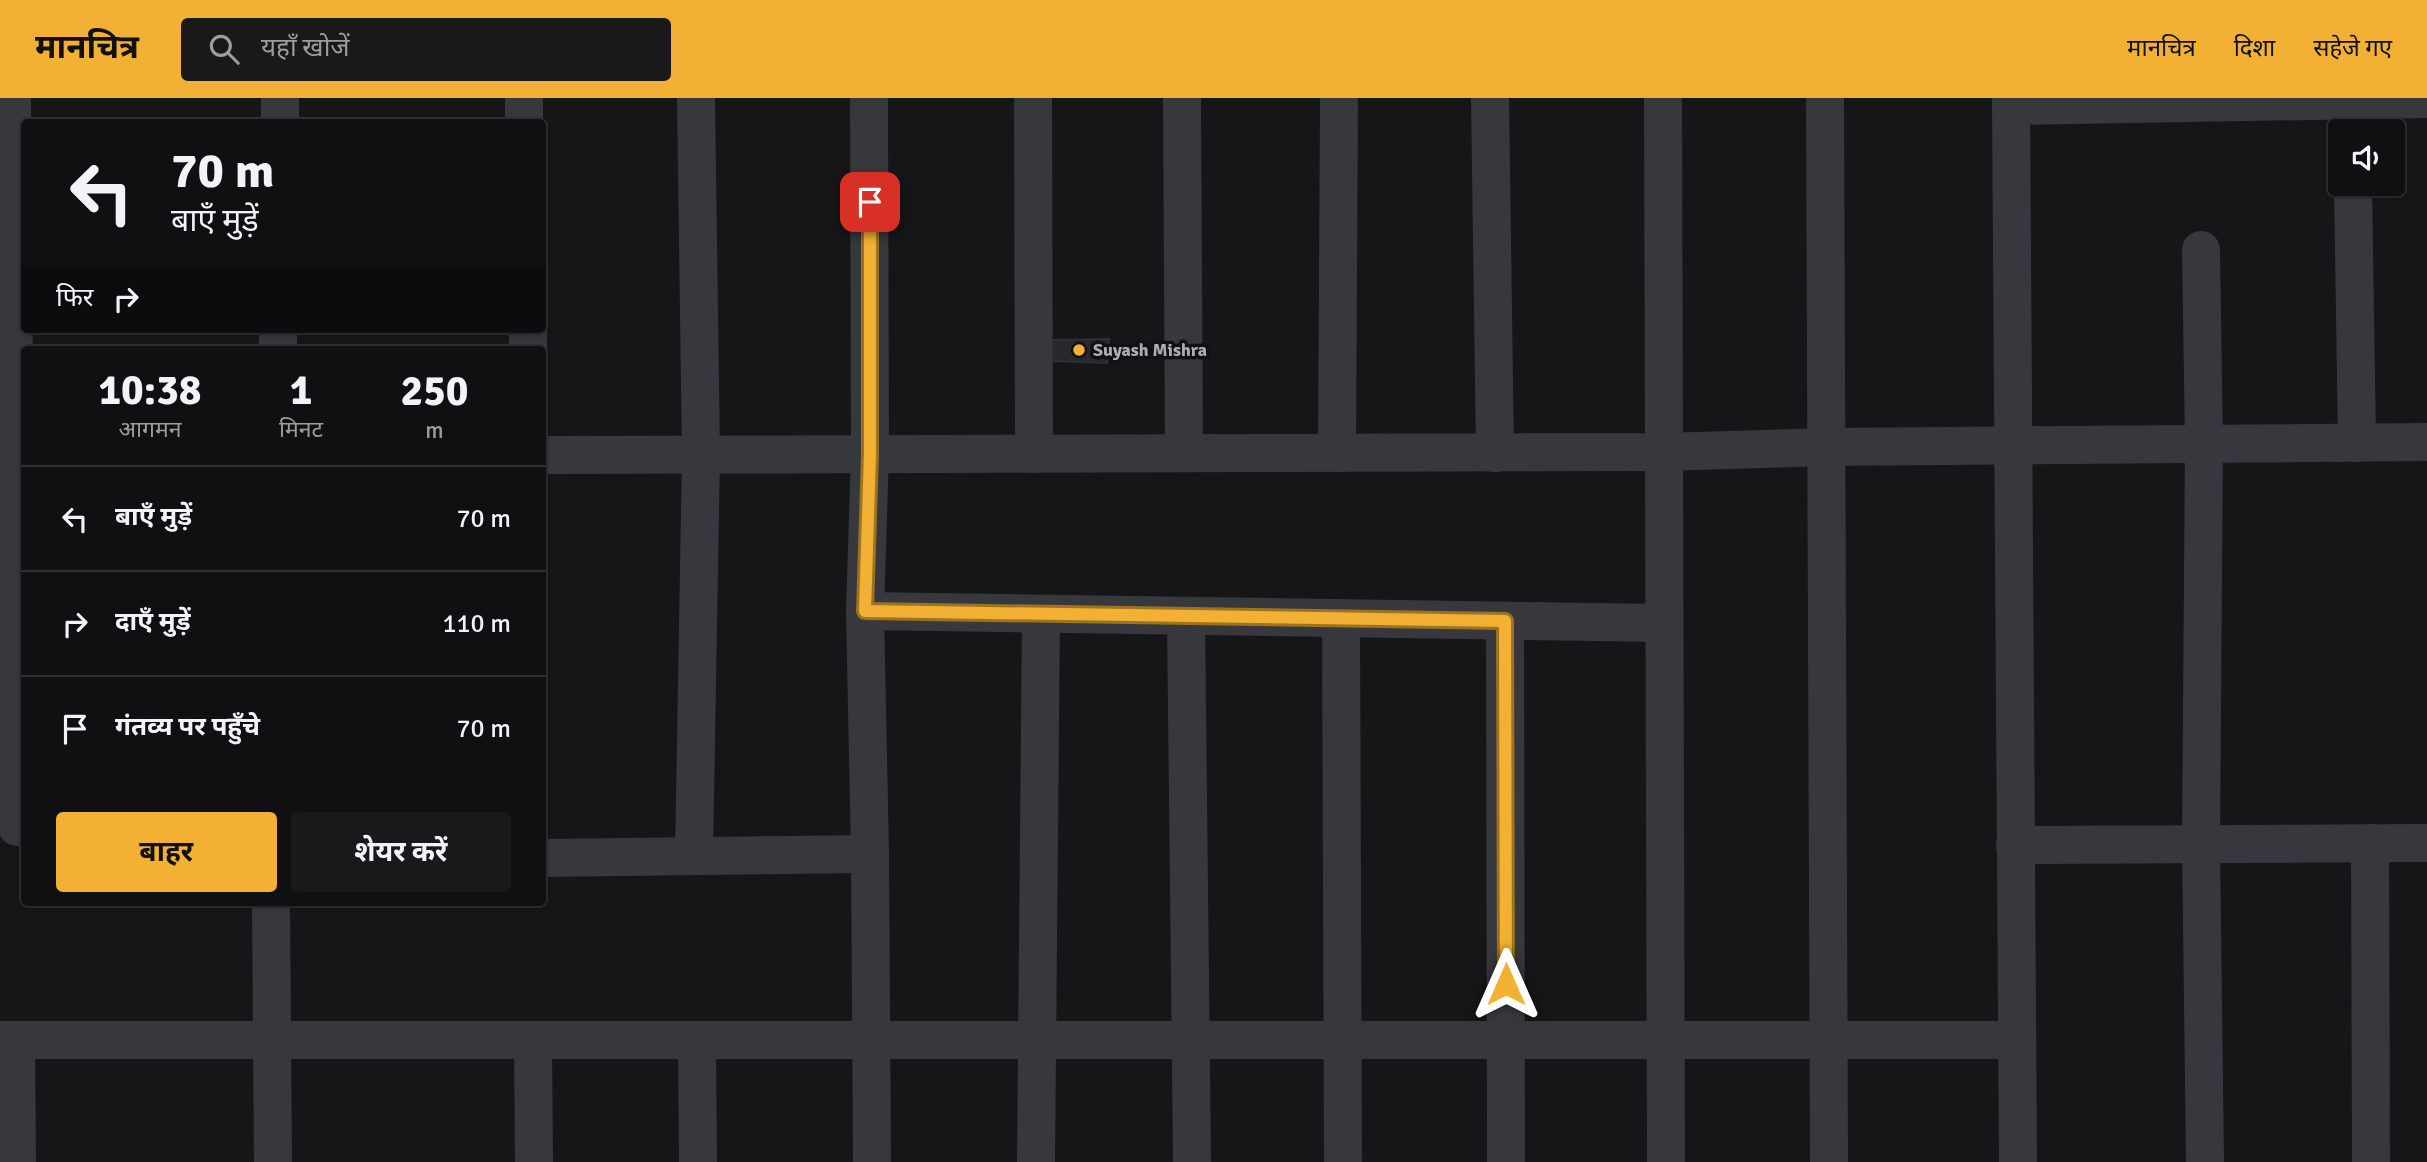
<!DOCTYPE html>
<html lang="hi">
<head>
<meta charset="utf-8">
<style>
  body { margin:0; font-family:Signika,"Noto Sans Devanagari",sans-serif; background:#19191b; color:#f1f3f6; height:100vh; display:flex; flex-direction:column; font-size:26px; white-space:nowrap }
  * { box-sizing:border-box; margin:0 }
  p { font-size:23px; color:#9c9d9f }
  .icon { flex:none; width:38px; height:38px; fill:none; stroke:currentColor; stroke-width:2; stroke-linecap:round; stroke-linejoin:round }
  .map { position:relative; flex:1; overflow:hidden }
  .panel { position:absolute; left:21px; top:248px; width:525px; height:560px; display:flex; flex-direction:column; background:#101012; border-radius:7px; box-shadow:0 2px 5px #0004,0 0 0 2px #303032 }
  .panel>* { flex:none }
  .guide { position:absolute; left:21px; top:21px; width:525px; height:214px; border-radius:7px; box-shadow:0 2px 5px #0004,0 0 0 2px #303032; background:#101012; color:#f1f3f6; overflow:hidden }
  .controls { position:absolute; left:2328px; top:21px; display:grid; gap:14px }
  .controls a { display:grid; place-items:center; width:77px; height:77px; border-radius:7px; background:#101012; box-shadow:0 2px 5px #0004,0 0 0 2px #303032; font-size:35px }
  .pin { position:absolute; display:grid; place-items:center; width:60px; height:60px; color:#fff; margin:-30px; border-radius:14px; box-shadow:0 4px 10px #0006 }
  .me { position:absolute; width:77px; margin:-38px; rotate:0deg; stroke-linejoin:round; filter:drop-shadow(0 0 5px #0008) }
  .turn { display:flex; align-items:center; gap:24px; height:147px; padding:0 35px; font-size:32px }
  .turn .icon { width:91px; height:91px; stroke-width:2.5 }
  .turn b { display:block; font-size:49px; line-height:60px }
  .then { display:flex; align-items:center; height:66px; padding:0 35px; background:#0003; gap:14px; font-size:26px }
  .eta { display:flex; justify-content:space-evenly; align-items:center; height:119px; text-align:center }
  .eta b { font-size:42px; font-weight:700; line-height:49px }
  .primary-button { display:flex; gap:14px; margin-top:auto; padding:14px 35px }
  .primary-button a { flex:1; height:80px; border-radius:7px; background:#f2b134; color:#111; font-size:28px; font-weight:700; line-height:80px; text-align:center }
  .primary-button a+a { background:#19191b; color:#f1f3f6 }
  ul { padding:0; list-style:none }
  li { display:flex; align-items:center; gap:21px; height:105px; padding:0 35px; border-top:2px solid #303032 }
  li div { flex:1 }
  li b { display:block; font-size:26px }
  li em { font-style:normal }
  header { display:flex; align-items:center; gap:42px; box-sizing:border-box; height:98px; padding:0 35px; background:#f2b134; color:#111 }
  header strong { font-size:33px }
  nav { display:flex; gap:38px; margin-inline-start:auto; font-size:24px }
  .search { width:490px; height:63px; background:#19191b; display:flex; align-items:center; gap:18px; box-sizing:border-box; padding:0 24px; border-radius:7px; color:#9c9d9f; font-size:26px }
  .map>svg:first-child { display:block }
  .building { fill:#29292c; stroke:#303034; stroke-width:2 }
  .lines { fill:none; stroke-linecap:round; stroke-linejoin:round }
  .minor { stroke:#37383d; stroke-width:38 }
  .route-casing { stroke:#9d7322; stroke-width:18 }
  .route { stroke:#f2b134; stroke-width:12 }
  .poi-dot { fill:#f2b134; stroke:#111113; stroke-width:2.5 }
  .labels { text-anchor:middle; stroke-width:7; stroke-linejoin:round; paint-order:stroke }
  .poi-label { font-size:18px; font-weight:bold; fill:#a8adb8; stroke:#111113; text-anchor:start }
</style>
</head>
<body>
<header>
<strong>मानचित्र</strong>
<div class="search"><svg class="icon" aria-label="search" viewBox="0 0 24 24"><circle cx="10" cy="10" r="6"/><path d="M15 15l6 6"/></svg>यहाँ खोजें</div>
<nav><a>मानचित्र</a><a>दिशा</a><a>सहेजे गए</a></nav>
</header>
<div class="map">
<svg width="2427" height="1064" viewBox="0 0 2427 1064">
  <rect width="100%" height="100%" fill="#161618"/>
  <!-- building -->
  <path class="building" d="M1109,241L1107,265L1050,263V242Z"/>
  <g class="lines">
    <!-- minor -->
    <g class="minor">
      <path d="M12,0L17,729"/>
      <path d="M524,0V24"/>
      <path d="M869,0L870,356L865,513L870,756L872,1064"/>
      <path d="M1033,0L1034,356"/>
      <path d="M1182,0L1184,355"/>
      <path d="M1490,0L1495,355"/>
      <path d="M1663,0L1666,1064"/>
      <path d="M1825,0L1829,1064"/>
      <path d="M2011,0L2018,1064"/>
      <path d="M2011,8L2427,1"/>
      <path d="M280,24V0"/>
      <path d="M2353,86L2357,345"/>
      <path d="M2201,152L2204,346L2201,746L2205,1064"/>
      <path d="M528,231V252"/>
      <path d="M278,252V231"/>
      <path d="M1337,355L1339,0"/>
      <path d="M542,357L1664,354L1826,349L2427,344"/>
      <path d="M865,513L1664,525"/>
      <path d="M1186,518L1192,1064"/>
      <path d="M1341,520L1343,1064"/>
      <path d="M1505,523L1506,1064"/>
      <path d="M2370,745L2371,1064"/>
      <path d="M2015,747L2427,745"/>
      <path d="M694,757L701,357L696,0"/>
      <path d="M542,760L870,756"/>
      <path d="M271,805L273,1064"/>
      <path d="M0,942H2017"/>
      <path d="M16,942L17,1064"/>
      <path d="M533,943L534,1064"/>
      <path d="M697,943L698,1064"/>
      <path d="M1036,1064L1041,516"/>
    </g>
  </g>
  <g class="lines">
    <defs>
      <path id="route" d="M870,104V356L865,513L1505,523L1506,886"/>
    </defs>
    <!-- route casing -->
    <use href="#route" class="route-casing"/>
    <!-- route -->
    <use href="#route" class="route"/>
  </g>
  <!-- markers -->
  <circle class="poi-dot" cx="1079" cy="252" r="7"/>
  <g class="labels">
    <!-- poi labels -->
    <g class="poi-label">
      <text x="1093" y="258">Suyash Mishra</text>
    </g>
  </g>
</svg>
<div class="controls">
<a><svg class="icon" aria-label="sound" viewBox="0 0 24 24"><path d="M4 9h4l5-4v14l-5-4H4zM17 9q2 3 0 6"/></svg></a>
</div>
<div class="pin" style="left:870px;top:104px;background:#d93025"><svg class="icon" aria-label="arrive" viewBox="0 0 24 24"><path d="M6 21V4h12l-3 4 3 4H6"/></svg></div>
<svg class="me" style="left:1506px;top:886px" viewBox="-20 -20 40 40"><path d="M0-17L14 15 0 8-14 15z" fill="#f2b134" stroke="#fff" stroke-width="4"/></svg>
<div class="guide">
<div class="turn"><svg class="icon" aria-label="left" viewBox="0 0 24 24"><path d="M17 20v-9H6M10 6l-5 5 5 5"/></svg><div><b>70 m</b>बाएँ मुड़ें</div></div>
<div class="then">फिर<svg class="icon" aria-label="right" viewBox="0 0 24 24"><path d="M7 20v-9h11M14 6l5 5-5 5"/></svg></div>
</div>
<section class="panel">
<div class="eta">
<div><b>10:38</b><p>आगमन</p></div>
<div><b>1</b><p>मिनट</p></div>
<div><b>250</b><p>m</p></div>
</div>
<ul>
<li><svg class="icon" aria-label="left" viewBox="0 0 24 24"><path d="M17 20v-9H6M10 6l-5 5 5 5"/></svg><div><b>बाएँ मुड़ें</b></div><em>70 m</em></li>
<li><svg class="icon" aria-label="right" viewBox="0 0 24 24"><path d="M7 20v-9h11M14 6l5 5-5 5"/></svg><div><b>दाएँ मुड़ें</b></div><em>110 m</em></li>
<li><svg class="icon" aria-label="arrive" viewBox="0 0 24 24"><path d="M6 21V4h12l-3 4 3 4H6"/></svg><div><b>गंतव्य पर पहुँचे</b></div><em>70 m</em></li>
</ul>
<div class="primary-button"><a>बाहर</a><a>शेयर करें</a></div>
</section>
</div>
</body>
</html>
